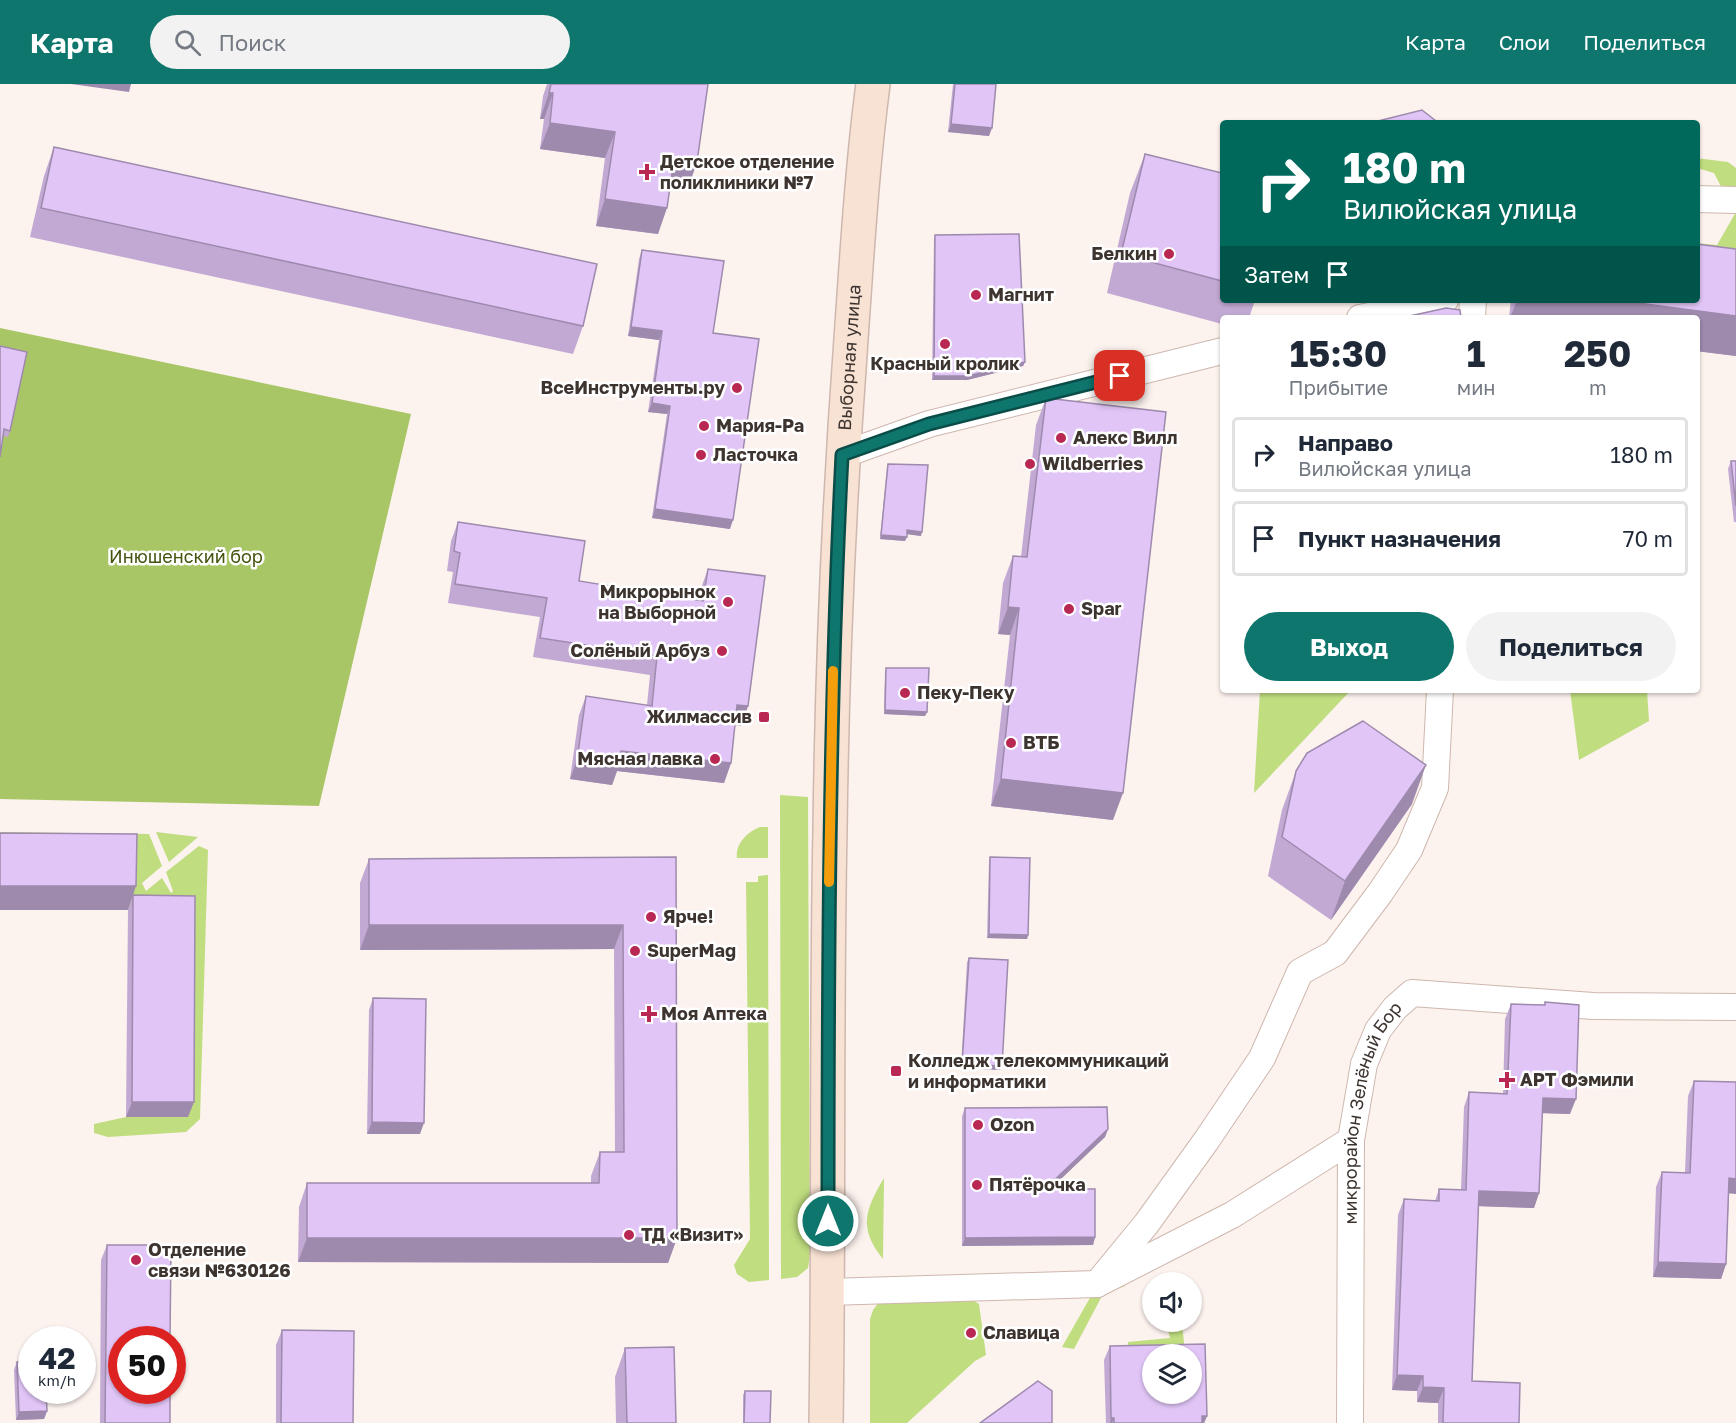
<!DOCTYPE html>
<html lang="ru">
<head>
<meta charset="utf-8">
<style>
  body { margin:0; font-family:"Golos Text",sans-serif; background:#f2f2f3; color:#1f2937; height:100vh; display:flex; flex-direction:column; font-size:22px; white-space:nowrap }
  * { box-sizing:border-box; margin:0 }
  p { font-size:20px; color:#747a83 }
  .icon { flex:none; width:33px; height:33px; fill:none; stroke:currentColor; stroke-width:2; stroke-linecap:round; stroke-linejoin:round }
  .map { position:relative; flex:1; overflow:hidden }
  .side { position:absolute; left:1220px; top:231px; width:480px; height:378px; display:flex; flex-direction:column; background:#fff; border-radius:6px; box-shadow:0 2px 4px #0004 }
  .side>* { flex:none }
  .banner { position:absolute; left:1220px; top:36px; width:480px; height:183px; border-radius:6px; box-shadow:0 2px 4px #0004; background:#00695c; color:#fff; overflow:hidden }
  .tools { position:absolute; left:1142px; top:1188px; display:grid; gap:12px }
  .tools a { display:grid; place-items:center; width:60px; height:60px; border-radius:50%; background:#fff; box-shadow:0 2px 4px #0004; font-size:30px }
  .speed { position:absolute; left:18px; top:1242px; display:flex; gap:12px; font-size:30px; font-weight:700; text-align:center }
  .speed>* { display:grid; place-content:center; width:78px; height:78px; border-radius:50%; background:#fff; box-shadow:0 2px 4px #0004; line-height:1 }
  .speed small { font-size:15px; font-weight:400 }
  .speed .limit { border:9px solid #d22; background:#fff; color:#111 }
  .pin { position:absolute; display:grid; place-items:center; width:51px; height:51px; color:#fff; margin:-26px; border-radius:12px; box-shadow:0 3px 9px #0006 }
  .me { position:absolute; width:66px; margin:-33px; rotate:0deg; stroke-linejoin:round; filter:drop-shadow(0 0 4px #0008) }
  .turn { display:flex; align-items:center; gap:21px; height:126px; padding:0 24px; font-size:27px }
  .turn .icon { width:78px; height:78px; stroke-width:2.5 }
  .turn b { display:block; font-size:42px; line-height:51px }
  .then { display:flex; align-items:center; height:57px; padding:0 24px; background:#0003; gap:12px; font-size:22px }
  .eta { display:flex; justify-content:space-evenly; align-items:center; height:102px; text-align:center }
  .eta b { font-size:36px; font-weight:700; line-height:42px }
  .primary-button { display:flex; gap:12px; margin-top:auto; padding:12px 24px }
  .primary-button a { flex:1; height:69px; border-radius:36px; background:#0f766e; color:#fff; font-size:24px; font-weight:700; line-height:69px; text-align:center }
  .primary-button a+a { background:#f2f2f3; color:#1f2937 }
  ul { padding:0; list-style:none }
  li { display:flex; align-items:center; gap:18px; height:75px; margin:0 12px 9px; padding:0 12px; border:3px solid #e0e1e3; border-radius:6px }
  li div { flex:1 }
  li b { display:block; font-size:22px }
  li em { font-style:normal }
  header { display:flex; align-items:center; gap:36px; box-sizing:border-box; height:84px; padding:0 30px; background:#0f766e; color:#fff }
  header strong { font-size:28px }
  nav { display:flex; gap:33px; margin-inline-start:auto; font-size:21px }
  .search { width:420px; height:54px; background:#f2f2f3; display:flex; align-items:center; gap:15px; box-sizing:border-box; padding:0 21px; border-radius:33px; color:#747a83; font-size:22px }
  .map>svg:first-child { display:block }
  .green { fill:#c0dd80 }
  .forest { fill:#a9c667 }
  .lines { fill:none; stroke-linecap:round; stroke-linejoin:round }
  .minor-casing { stroke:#ceb7ae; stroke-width:28 }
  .secondary-casing { stroke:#ceb7ae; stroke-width:36 }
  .minor { stroke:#fff; stroke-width:26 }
  .secondary { stroke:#f8e2d4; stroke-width:33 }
  .wall { fill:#c2a9d4 }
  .shaded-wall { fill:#9e8aad }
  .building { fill:#e1c5f7; stroke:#9e8aad; stroke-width:1.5; fill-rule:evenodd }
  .route-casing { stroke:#0a4d48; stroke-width:15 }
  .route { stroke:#0f766e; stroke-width:10 }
  .slow { stroke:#f59e0b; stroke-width:10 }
  .poi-dot { fill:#b82852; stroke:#fff; stroke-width:2 }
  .labels { text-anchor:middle; stroke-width:5; stroke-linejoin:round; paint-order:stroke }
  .poi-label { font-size:18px; font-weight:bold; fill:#3d3430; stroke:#fff; text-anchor:start }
  .street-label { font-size:18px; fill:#3d3430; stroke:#fff }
  .park-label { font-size:18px; fill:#43540f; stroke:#fff }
</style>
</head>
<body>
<header>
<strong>Карта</strong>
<div class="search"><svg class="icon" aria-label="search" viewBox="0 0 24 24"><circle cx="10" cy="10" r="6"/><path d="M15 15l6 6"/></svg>Поиск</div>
<nav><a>Карта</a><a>Слои</a><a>Поделиться</a></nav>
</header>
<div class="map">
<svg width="1736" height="1339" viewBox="0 0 1736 1339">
  <rect width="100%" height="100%" fill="#fcf2ee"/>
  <!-- green -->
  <g class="green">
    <path d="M1696,74L1728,78L1736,84V116H1728L1714,89L1697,84Z"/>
    <path d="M1736,128V184L1697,180L1696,159L1717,161Z"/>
    <path d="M1260,606H1351L1254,709Z"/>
    <path d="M1570,606H1647L1649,637L1579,676Z"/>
    <path d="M780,711L808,713L810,1171L808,1184L797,1193L781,1195Z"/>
    <path d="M760,743H768V774H737C735,760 747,748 760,743Z"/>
    <path d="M0,748L149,750L162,782L142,799L146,807L162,794L171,809L173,807L166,788L199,762L208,766L200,1035L186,1048L108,1053L94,1049V1040L126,1033H188L190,827L128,826L0,773Z"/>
    <path d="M156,748L198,753L169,778Z"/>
    <path d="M768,791L769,1196L749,1198L737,1190L734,1181L750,1155L746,798H758V792Z"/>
    <path d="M884,1094L883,1175C858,1144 865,1126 884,1094Z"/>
    <path d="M1121,1192L1125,1202L1103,1210L1074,1265L1062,1263L1095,1205Z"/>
    <path d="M969,1214L979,1220L986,1271L975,1277L907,1339H870V1235L873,1226L879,1218Z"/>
    <path d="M1166,1238H1182L1185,1270H1152L1128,1277V1258L1170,1254Z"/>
  </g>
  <!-- forest -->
  <path class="forest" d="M0,244L411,330L319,722L0,715Z"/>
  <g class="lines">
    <defs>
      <g id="minor">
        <path d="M1696,115L1736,116"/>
        <path d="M1360,234L1445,216"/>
        <path d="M1472,234L1473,216"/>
        <path d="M842,371L929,340L1222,267"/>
        <path d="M1097,1200L1147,1139L1206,1057L1262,974L1300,888L1335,869L1380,809L1409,766L1435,704L1440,606"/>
        <path d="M828,1208L1097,1200L1232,1131L1351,1056"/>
        <path id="s1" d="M1350,1339L1351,1056L1364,980L1378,946L1395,924L1412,909L1593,922L1736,923"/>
      </g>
      <g id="secondary">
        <path id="s2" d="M826,1339C829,1141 826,944 830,746C832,582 839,419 851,255C857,170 862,84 873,0"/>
      </g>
    </defs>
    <!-- minor casing -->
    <use href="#minor" class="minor-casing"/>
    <!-- secondary casing -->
    <use href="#secondary" class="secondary-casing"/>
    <!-- minor -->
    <use href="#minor" class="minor"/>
    <!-- secondary -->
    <use href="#secondary" class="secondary"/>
  </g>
  <!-- wall -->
  <g class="wall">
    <path d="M547,0H708L697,78L688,104L670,102L658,150L596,142L605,74L540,65L544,35H540L543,12Z"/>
    <path d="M953,0H996L989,52L948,48Z"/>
    <path d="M54,63L583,242L573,270L30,153L44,92Z"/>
    <path d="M1145,70L1222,89V216H1255L1249,234H1222V240L1107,209L1130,109Z"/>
    <path d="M935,151L1025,278L1023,282L967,296H932L934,155Z"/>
    <path d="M1736,165V272L1696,267V234H1509L1511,216H1696Z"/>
    <path d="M642,166L713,249L730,445L652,434L667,330L648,328L659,256L628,252L639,175Z"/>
    <path d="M0,262L10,347L8,353L3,352Z"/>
    <path d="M1046,314L1113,736L991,722L1010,551L998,550L1003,499L1013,472L1021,473L1036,341Z"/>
    <path d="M1731,377H1736V438H1734L1728,385Z"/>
    <path d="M888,380L921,452L907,450L905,457L880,455L887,384Z"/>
    <path d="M458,438L579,497L699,517L701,504L708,485L748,622L741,642L735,641L731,679L724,699L617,687L612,701L570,695L579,631L586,612L647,621L650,591L533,573L540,533L448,519L453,488L447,487L451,457Z"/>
    <path d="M886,584L927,628L925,632L884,630L885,588Z"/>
    <path d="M1296,687L1412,720L1331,836L1268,792L1282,726Z"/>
    <path d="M676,773L677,1154L668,1179L298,1178L299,1123L307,1099H591V1092L600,1068H615L614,865L360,866V799L369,775Z"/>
    <path d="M990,773L1028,851L1027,855L987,854L989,777Z"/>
    <path d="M133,811L188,1033H126L128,826Z"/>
    <path d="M969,874L1002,982L1000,986L961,984L967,878Z"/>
    <path d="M373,914L420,1050H367L369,926Z"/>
    <path d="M1545,918L1570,1030L1542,1029L1539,1109L1534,1124L1478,1122L1472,1297L1519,1339H1438V1319L1417,1318V1307L1392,1306L1398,1131L1404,1115L1435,1117L1439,1105L1461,1106L1464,1023L1469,1008L1503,1009L1505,935L1511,920L1544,921Z"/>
    <path d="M1694,997L1729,1110L1726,1180L1721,1195L1653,1193L1656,1103L1662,1088H1685L1688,1012Z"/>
    <path d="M965,1024L1108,1045L1105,1053L1050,1105L1095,1153L1093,1161L962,1162V1032Z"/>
    <path d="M107,1161L170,1339H100L101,1176Z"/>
    <path d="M282,1246L353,1339H276V1261Z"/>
    <path d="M1110,1262L1207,1332L1204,1339H1106L1104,1276Z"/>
    <path d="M625,1264L676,1339H616L615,1293Z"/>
    <path d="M17,1278L47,1327L44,1335L16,1336L14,1286Z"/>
    <path d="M745,1307L770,1339H743V1311Z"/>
  </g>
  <!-- shaded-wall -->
  <g class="shaded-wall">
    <path d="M71,0H131L129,8Z"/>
    <path d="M549,9H553L544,35H540Z"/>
    <path d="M550,39L615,48L605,74L540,65Z"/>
    <path d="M951,40L992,44L989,52L948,48Z"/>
    <path d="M674,75L697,78L688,104L664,101Z"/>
    <path d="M605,115L667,124L658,150L596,142Z"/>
    <path d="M1517,216H1616L1736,232V272L1696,267V234H1510Z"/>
    <path d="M631,243L662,247L659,256L628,252Z"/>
    <path d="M1025,278L1023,282L967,296H932L934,292Z"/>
    <path d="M652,319L670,322L667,330L648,328Z"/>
    <path d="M655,425L733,436L730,445L652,434Z"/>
    <path d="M907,446L922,448L921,452L906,450Z"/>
    <path d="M881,451L907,453L905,457L880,455Z"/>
    <path d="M1008,523L1019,524L1010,551L998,550Z"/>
    <path d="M737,621L748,622L741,642L730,640Z"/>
    <path d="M885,626L927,628L925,632L884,630Z"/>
    <path d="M621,667L731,679L724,699L617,687L612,701L570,695L577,676Z"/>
    <path d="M1426,681L1412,720L1331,836L1345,797Z"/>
    <path d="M1001,695L1123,709L1113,736L991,722Z"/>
    <path d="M0,802H136L128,826H0Z"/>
    <path d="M369,841H623L614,865L360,866Z"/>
    <path d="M989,850L1028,851L1027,855L987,854Z"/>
    <path d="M962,980L1002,982L1000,986L961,984Z"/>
    <path d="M1543,1014L1576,1015L1570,1030L1537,1029Z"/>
    <path d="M132,1018H194L188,1033H126Z"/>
    <path d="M372,1038L424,1039L420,1050H367Z"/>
    <path d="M1108,1045L1105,1053L1042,1113L1045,1105Z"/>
    <path d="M1729,1094L1736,1095V1110L1724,1109Z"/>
    <path d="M1479,1107L1539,1109L1534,1124L1473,1122Z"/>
    <path d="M1095,1153L1093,1161L962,1162L965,1154Z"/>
    <path d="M307,1154H677L668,1179L298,1178Z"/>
    <path d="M1658,1178L1726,1180L1721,1195L1653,1193Z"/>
    <path d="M1397,1291L1423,1292L1417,1307L1392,1306Z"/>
    <path d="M1423,1303L1444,1304L1438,1319L1417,1318Z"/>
    <path d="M47,1327L44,1335L16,1336L19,1328Z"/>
    <path d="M1202,1332H1207L1204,1339H1199Z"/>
    <path d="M1111,1334H1114L1112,1339H1110Z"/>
  </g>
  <!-- building -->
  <g class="building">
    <path d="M551,0H708L697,78L674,75L667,124L605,115L615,48L550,39L553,9H549Z"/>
    <path d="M955,0H996L992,44L951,40Z"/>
    <path d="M1422,26L1436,37L1437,39H1370Z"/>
    <path d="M54,63L597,180L583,242L41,124Z"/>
    <path d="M1145,70L1222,89V197L1121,170Z"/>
    <path d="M1019,150L1025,278L968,292H934L935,151Z"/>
    <path d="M1696,160L1736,165V232L1616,216H1696Z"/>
    <path d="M642,166L724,177L713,249L759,255L733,436L655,425L670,322L652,319L662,247L631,243Z"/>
    <path d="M1446,224L1460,226L1461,234H1409L1410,232Z"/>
    <path d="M0,262L27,268L10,347L4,345L0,373Z"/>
    <path d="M1046,314L1166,328L1123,709L1001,695L1019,524L1008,523L1013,472L1027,473Z"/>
    <path d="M1731,377H1736V422Z"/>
    <path d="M888,380L928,381L922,448L907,446V453L881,451Z"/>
    <path d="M458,438L585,457L579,497L703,517L708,485L765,492L748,622L737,621L731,679L621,667L619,681L577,676L586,612L652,622L657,572L540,554L547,514L455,500L460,469L454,467Z"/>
    <path d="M886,584H929L927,628L885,626Z"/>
    <path d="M1363,637L1426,681L1345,797L1282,753L1296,687L1307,669Z"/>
    <path d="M0,749L137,750L136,802H0Z"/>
    <path d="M676,773L677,1154H307V1099H599L600,1068H624L623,841H369V775Z"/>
    <path d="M990,773L1030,774L1028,851L989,850Z"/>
    <path d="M133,811L195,812L194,1018H132Z"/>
    <path d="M969,874L1008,876L1002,982L962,980Z"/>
    <path d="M373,914L426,915L424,1039L372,1038Z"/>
    <path d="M1545,918L1579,921L1576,1015L1543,1014L1539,1109L1479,1107L1472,1297L1520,1299L1519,1339H1443L1444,1304L1423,1303V1292L1397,1291L1404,1115L1439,1117V1105L1466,1106L1469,1008L1507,1010L1511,920L1545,921Z"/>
    <path d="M1694,997L1736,998V1095L1729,1094L1726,1180L1658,1178L1662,1088L1690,1089Z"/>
    <path d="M1107,1023L1108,1045L1045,1105H1095V1153L965,1154V1024Z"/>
    <path d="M107,1161H171L170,1256H122V1306H170V1339H105Z"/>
    <path d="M282,1246L354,1247L353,1339H281Z"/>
    <path d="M1205,1260L1207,1332H1202V1339H1114V1334H1111L1110,1262ZM1152,1270H1191V1310H1152Z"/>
    <path d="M674,1263L676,1339H627L625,1264Z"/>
    <path d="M17,1278H32V1306H46L47,1327L19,1328Z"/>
    <path d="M1038,1297L1052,1307V1339H980Z"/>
    <path d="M745,1307H771L770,1339H744Z"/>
  </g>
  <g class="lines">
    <defs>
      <path id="route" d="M828,1137C828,882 829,626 842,371L929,340L1120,292"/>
    </defs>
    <!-- route casing -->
    <use href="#route" class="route-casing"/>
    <!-- route -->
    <use href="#route" class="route"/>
    <!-- slow -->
    <path class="slow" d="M829,798L833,587"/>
  </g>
  <!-- markers -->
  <g class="poi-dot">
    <path d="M644 79h6v6h6v6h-6v6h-6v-6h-6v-6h6z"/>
    <circle cx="1169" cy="170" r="6"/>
    <circle cx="976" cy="211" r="6"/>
    <circle cx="945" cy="260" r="6"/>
    <circle cx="737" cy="304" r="6"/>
    <circle cx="704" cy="342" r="6"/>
    <circle cx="1061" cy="354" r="6"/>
    <circle cx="701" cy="371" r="6"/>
    <circle cx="1030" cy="380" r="6"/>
    <circle cx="728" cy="518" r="6"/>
    <circle cx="1069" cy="525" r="6"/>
    <circle cx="722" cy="567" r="6"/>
    <circle cx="905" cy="609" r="6"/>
    <rect x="758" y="627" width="12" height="12" rx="3"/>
    <circle cx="1011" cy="659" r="6"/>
    <circle cx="715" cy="675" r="6"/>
    <circle cx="651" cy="833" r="6"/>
    <circle cx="635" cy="867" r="6"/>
    <path d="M646 921h6v6h6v6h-6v6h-6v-6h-6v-6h6z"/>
    <rect x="890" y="981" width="12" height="12" rx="3"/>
    <path d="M1504 987h6v6h6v6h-6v6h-6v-6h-6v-6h6z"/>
    <circle cx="978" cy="1041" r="6"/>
    <circle cx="977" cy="1101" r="6"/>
    <circle cx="629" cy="1151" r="6"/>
    <circle cx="136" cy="1176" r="6"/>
    <circle cx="971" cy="1249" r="6"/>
  </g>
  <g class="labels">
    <!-- poi labels -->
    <g class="poi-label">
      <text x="660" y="84">Детское отделение<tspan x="660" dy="21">поликлиники №7</tspan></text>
      <text x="1157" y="176" text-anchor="end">Белкин</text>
      <text x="988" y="217">Магнит</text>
      <text x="945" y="286" text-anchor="middle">Красный кролик</text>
      <text x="725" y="310" text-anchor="end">ВсеИнструменты.ру</text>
      <text x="716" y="348">Мария-Ра</text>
      <text x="1073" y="360">Алекс Вилл</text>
      <text x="713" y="377">Ласточка</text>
      <text x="1042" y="386">Wildberries</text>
      <text x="716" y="514" text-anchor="end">Микрорынок<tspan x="716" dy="21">на Выборной</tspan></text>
      <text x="1081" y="531">Spar</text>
      <text x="710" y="573" text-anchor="end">Солёный Арбуз</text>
      <text x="917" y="615">Пеку-Пеку</text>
      <text x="752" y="639" text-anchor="end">Жилмассив</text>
      <text x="1023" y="665">ВТБ</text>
      <text x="703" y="681" text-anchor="end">Мясная лавка</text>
      <text x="663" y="839">Ярче!</text>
      <text x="647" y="873">SuperMag</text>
      <text x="661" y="936">Моя Аптека</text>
      <text x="908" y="983">Колледж телекоммуникаций<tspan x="908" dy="21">и информатики</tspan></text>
      <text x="1520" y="1002">АРТ Фэмили</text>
      <text x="990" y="1047">Ozon</text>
      <text x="989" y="1107">Пятёрочка</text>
      <text x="641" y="1157">ТД «Визит»</text>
      <text x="148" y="1172">Отделение<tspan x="148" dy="21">связи №630126</tspan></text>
      <text x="983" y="1255">Славица</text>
    </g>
    <!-- street labels -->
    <g class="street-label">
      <text dy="6" stroke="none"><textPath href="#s2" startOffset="1066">Выборная улица</textPath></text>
      <text dy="6" stroke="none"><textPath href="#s1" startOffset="314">микрорайон Зелёный Бор</textPath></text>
    </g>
    <!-- park labels -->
    <g class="park-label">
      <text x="186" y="479">Инюшенский бор</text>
    </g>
  </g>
</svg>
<div class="tools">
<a><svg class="icon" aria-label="sound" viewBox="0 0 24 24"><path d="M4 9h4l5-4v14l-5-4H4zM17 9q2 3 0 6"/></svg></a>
<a><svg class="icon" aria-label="layers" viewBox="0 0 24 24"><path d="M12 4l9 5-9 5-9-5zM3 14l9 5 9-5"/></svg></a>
</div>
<div class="speed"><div>42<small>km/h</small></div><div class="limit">50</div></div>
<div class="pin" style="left:1120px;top:292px;background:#d93025"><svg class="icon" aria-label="arrive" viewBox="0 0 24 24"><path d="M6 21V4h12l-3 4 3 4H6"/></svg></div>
<svg class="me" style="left:828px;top:1137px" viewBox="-20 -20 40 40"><circle r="17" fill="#0f766e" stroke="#fff" stroke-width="3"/><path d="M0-11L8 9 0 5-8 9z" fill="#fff"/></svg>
<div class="banner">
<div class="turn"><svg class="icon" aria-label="right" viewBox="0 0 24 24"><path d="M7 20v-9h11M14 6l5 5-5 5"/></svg><div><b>180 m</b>Вилюйская улица</div></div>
<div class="then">Затем<svg class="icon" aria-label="arrive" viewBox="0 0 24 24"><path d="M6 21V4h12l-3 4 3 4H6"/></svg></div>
</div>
<section class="side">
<div class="eta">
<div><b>15:30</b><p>Прибытие</p></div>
<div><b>1</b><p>мин</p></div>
<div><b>250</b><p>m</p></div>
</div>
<ul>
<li><svg class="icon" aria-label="right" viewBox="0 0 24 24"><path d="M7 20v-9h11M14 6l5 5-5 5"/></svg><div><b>Направо</b><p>Вилюйская улица</p></div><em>180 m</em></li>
<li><svg class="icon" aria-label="arrive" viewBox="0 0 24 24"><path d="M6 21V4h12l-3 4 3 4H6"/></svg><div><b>Пункт назначения</b></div><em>70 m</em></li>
</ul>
<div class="primary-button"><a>Выход</a><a>Поделиться</a></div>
</section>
</div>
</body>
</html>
